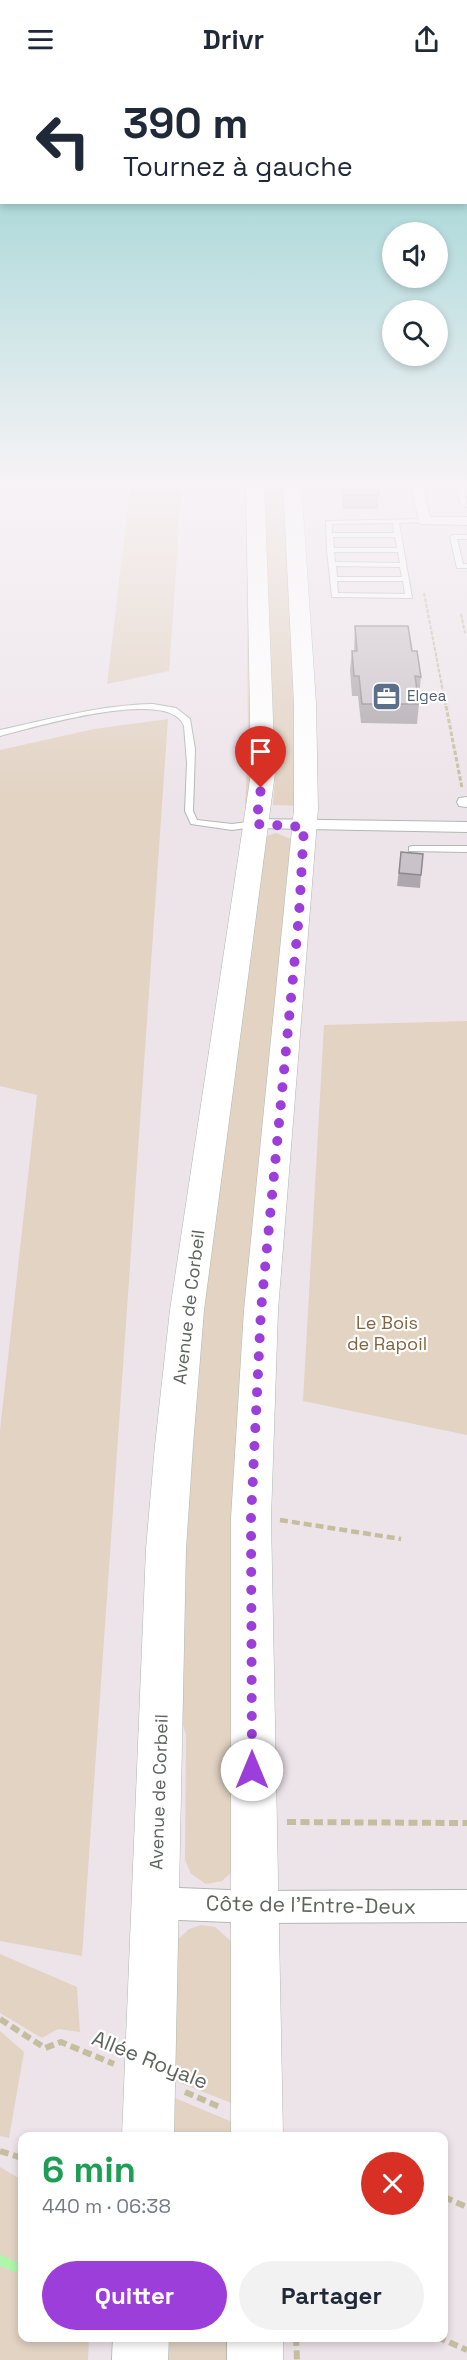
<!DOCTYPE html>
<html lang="fr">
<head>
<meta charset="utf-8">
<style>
  body { margin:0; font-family:"Space Grotesk",sans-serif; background:#f2f2f3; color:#1f2937; height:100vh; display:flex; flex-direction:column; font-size:22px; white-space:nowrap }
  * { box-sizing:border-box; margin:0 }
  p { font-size:20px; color:#747a83 }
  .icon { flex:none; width:33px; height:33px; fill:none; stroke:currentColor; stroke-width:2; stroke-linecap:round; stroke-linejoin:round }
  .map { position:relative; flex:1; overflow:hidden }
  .panel { position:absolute; left:18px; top:2054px; width:430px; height:210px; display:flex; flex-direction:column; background:#fff; border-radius:12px; box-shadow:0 3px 9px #0003 }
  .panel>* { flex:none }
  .top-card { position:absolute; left:0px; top:0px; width:468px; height:126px; box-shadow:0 3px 9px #0003; background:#fff; color:#1f2937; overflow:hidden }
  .fabs { position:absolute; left:382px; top:144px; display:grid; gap:12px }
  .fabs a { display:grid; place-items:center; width:66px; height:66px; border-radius:50%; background:#fff; box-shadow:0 3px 9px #0003; font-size:30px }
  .pin { position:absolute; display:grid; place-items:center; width:51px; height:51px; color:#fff; margin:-62px -26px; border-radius:50% 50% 50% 0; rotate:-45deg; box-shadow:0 0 6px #0007 }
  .pin .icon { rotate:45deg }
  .me { position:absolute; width:66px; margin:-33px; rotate:0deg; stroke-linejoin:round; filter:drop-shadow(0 0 4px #0008) }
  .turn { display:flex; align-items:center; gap:21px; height:126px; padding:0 24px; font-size:27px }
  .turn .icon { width:78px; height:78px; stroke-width:2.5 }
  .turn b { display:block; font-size:42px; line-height:51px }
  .round { display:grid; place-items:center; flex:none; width:63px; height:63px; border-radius:32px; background:#f2f2f3 }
  .overview { display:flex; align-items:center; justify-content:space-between; height:102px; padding:0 24px }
  h1 { font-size:36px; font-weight:700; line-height:45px; color:#1e9e55 }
  .action { display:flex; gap:12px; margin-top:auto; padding:12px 24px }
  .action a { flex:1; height:69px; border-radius:36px; background:#9c3ed9; color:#fff; font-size:24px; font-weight:700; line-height:69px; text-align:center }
  .action a+a { background:#f2f2f3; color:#1f2937 }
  header { display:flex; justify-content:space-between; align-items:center; height:78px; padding:0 24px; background:#fff; font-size:27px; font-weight:700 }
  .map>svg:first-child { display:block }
  .green { fill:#e2d3c3 }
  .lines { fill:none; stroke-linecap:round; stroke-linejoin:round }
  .stream { stroke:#adf7aa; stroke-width:10 }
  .service-casing { stroke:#b1b8b2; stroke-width:2 }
  .minor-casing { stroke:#b1b8b2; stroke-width:2 }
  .secondary-casing { stroke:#b0b8b1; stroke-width:1 }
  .path-far3 { stroke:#c5be9e; stroke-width:2; stroke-dasharray:4 1.5; stroke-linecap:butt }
  .path-far2 { stroke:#c5be9e; stroke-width:3; stroke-dasharray:4.5 2; stroke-linecap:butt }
  .path-far1 { stroke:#c5be9e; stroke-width:4.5; stroke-dasharray:8 4; stroke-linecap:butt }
  .path { stroke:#c5be9e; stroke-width:6; stroke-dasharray:9 4.5; stroke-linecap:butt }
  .service { fill:#fff; fill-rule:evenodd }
  .minor { fill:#fff; fill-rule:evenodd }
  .secondary { fill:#fff; fill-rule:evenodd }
  .wall { fill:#aea7ad }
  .building { fill:#cac2c9; stroke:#8d888d; stroke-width:1.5 }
  .route { stroke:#9c3ed9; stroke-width:10; stroke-dasharray:0 18 }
  .labels { text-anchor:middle; stroke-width:4.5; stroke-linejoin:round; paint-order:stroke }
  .far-service-label { font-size:15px; fill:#4e5e75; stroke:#fff; text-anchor:start }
  .street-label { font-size:18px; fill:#5c635c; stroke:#fff }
  .park-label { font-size:18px; fill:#81643d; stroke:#fff }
  .near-street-label { font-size:21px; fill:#5c635c; stroke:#fff }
</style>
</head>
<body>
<header><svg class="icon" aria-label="menu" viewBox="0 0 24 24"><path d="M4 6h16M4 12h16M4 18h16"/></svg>Drivr<svg class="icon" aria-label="share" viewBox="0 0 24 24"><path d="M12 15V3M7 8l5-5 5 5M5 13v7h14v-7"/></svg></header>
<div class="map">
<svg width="467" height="2282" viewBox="0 0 467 2282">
  <rect width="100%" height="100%" fill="#ede4ea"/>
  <!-- green -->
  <g class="green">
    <path d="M131,404H182L169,593L107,606Z"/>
    <path d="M246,404H250L253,622L250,726H245L248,670Z"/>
    <path d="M261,404H287L302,666V728L273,727L276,686L269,673Z"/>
    <path d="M168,641L82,1878L0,1863V1352L37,1017L0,1008V672L94,651Z"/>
    <path d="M276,755L291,761L284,825L290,837L233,1793L222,1803L206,1806L191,1796L185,1782L186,1657L177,1629L188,1326L263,759Z"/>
    <path d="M467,943V1357L303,1323L324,947Z"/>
    <path d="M201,1847L215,1849L233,1865L239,2028L165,1999L173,1866L189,1851Z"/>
    <path d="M0,1876L77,1909L80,1954L58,1951L42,1960L0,1935Z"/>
    <path d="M0,1953L24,1974L9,2060L0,2058Z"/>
    <path d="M163,2015L237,2046L238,2058H161Z"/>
    <path d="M0,2089L22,2102V2259H89L88,2282H0Z"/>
    <path d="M154,2259H239L238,2282H153Z"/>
  </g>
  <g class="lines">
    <!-- stream -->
    <path class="stream" d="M0,2182L22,2192"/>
    <defs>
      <g id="service">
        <path d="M455,404H461L467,429L461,427Z"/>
        <path d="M424,441L426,442V444L399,445L412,520L332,519L327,472L326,443ZM393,445L394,455H332V446ZM333,459H395L397,470H334ZM334,474H398L400,485L335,484ZM336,488L400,489L402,499H337ZM337,503H403L405,516L338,515Z"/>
        <path d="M467,457V461H457L463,486H467V490H457L450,459L453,457Z"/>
        <path d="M153,626L176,630L190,641L195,671L193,733L197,742L232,746L256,743L259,744V748L232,752L191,746L185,733L187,685L184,648C170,608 31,650 0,658V652C51,641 100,627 153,626Z"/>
        <path d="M412,768H467V774L409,773V769Z"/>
      </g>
      <g id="minor">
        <path d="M410,404H422L430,439H467V447L420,446Z"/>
        <path d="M467,719V729L459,728L457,724L459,720Z"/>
        <path d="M256,741L467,744V754L250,750L248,746L250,742Z"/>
        <path d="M155,1809L253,1813L467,1812V1844L253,1845L155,1841L144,1836L139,1825L144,1814Z"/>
      </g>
      <g id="secondary">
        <path d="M246,404H264L275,695L204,1232L193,1367L186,1471L174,2058H122L146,1471L155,1367L170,1232L251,695Z"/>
        <path d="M283,404H301L316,625L318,731L278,1232L271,1440L283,2058H231V1440L244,1232L294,731V625Z"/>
        <path d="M113,2259H169L168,2282H112Z"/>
        <rect x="227" y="2259" width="56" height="23"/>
      </g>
    </defs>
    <!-- service casing -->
    <use href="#service" class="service-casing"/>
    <!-- minor casing -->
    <use href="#minor" class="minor-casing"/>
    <!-- secondary casing -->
    <use href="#secondary" class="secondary-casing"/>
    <!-- path-far3 -->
    <g class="path-far3">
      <path d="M424,515L446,629"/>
      <path d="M461,536L465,555"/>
    </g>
    <!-- path-far2 -->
    <path class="path-far2" d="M446,628L462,710"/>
    <!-- path-far1 -->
    <path class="path-far1" d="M280,1442L401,1461"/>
    <!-- path -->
    <g class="path">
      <path d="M287,1744L467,1745"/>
      <path d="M0,1941L45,1970L61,1964L114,1986"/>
      <path d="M185,2014L220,2029"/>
      <path d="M0,2073L22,2080"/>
      <path d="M444,2119L467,2129"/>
      <path d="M296,2259L297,2282"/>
      <path d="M437,2259L467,2272"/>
    </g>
    <!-- service -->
    <use href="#service" class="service"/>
    <!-- minor -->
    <use href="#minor" class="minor"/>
    <!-- secondary -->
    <use href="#secondary" class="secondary"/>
  </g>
  <!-- wall -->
  <g class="wall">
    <path d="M340,404H377L379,417L378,431H343Z"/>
    <path d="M355,548L412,573L421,599L419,618H418L419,626L417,646L361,645L358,618H352L350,592L352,573H354Z"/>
    <path d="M401,774L421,797L420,810L397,808Z"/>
  </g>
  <!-- building -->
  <g class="building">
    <path d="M342,404H377L379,417H344Z"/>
    <path d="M355,548H408L412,573H417L421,599L415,598L419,626H362L359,598H354L352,573H357Z"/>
    <path d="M401,774L423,776L421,797L399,795Z"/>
  </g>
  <!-- sky -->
  <linearGradient id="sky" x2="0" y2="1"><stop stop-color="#90cfcf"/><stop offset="0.56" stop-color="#f7f3f6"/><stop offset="1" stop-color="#f7f3f6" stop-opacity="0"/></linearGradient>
  <rect width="467" height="723" fill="url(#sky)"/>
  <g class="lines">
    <!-- route -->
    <path class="route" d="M252,1692L251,1440L261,1232L299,837L304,749L256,746L261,710"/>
  </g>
  <!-- icons -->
  <defs>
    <symbol id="office-square" viewBox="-11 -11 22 22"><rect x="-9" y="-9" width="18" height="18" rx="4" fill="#5c6f8a" stroke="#fff"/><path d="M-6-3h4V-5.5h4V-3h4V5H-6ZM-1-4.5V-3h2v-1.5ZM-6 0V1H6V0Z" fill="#fff"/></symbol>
  </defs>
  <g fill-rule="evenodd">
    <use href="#office-square" x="370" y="602" width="33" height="33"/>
  </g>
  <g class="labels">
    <!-- far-service labels -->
    <g class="far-service-label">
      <text x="407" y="623">Elgea</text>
    </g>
    <!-- street labels -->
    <g class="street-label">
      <text transform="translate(189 1229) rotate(-83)" y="6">Avenue de Corbeil</text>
      <text transform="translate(159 1714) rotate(-88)" y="6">Avenue de Corbeil</text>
    </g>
    <!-- park labels -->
    <g class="park-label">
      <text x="387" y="1251">Le Bois<tspan x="387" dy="21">de Rapoil</tspan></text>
    </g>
    <!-- near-street labels -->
    <g class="near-street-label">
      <text transform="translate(311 1827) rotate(1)" y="7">Côte de l'Entre-Deux</text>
      <text transform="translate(150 1982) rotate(22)" y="7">Allée Royale</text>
    </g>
  </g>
</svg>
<div class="fabs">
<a><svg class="icon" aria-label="sound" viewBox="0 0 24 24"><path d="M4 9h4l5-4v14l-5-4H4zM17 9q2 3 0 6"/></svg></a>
<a><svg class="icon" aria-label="search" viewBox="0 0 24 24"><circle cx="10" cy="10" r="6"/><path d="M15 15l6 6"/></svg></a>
</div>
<div class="pin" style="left:261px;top:710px;background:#d93025"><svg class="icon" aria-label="arrive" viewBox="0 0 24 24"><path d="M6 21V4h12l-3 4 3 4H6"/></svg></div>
<svg class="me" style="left:252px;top:1692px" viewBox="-20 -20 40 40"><circle r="19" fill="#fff"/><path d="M0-13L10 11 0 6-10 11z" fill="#9c3ed9"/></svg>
<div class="top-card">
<div class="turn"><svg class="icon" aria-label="left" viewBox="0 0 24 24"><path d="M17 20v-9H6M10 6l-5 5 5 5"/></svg><div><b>390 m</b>Tournez à gauche</div></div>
</div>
<section class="panel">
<div class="overview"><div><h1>6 min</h1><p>440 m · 06:38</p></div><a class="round" style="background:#d93025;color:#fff"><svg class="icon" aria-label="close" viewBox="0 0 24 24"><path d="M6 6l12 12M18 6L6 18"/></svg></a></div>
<div class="action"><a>Quitter</a><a>Partager</a></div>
</section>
</div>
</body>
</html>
